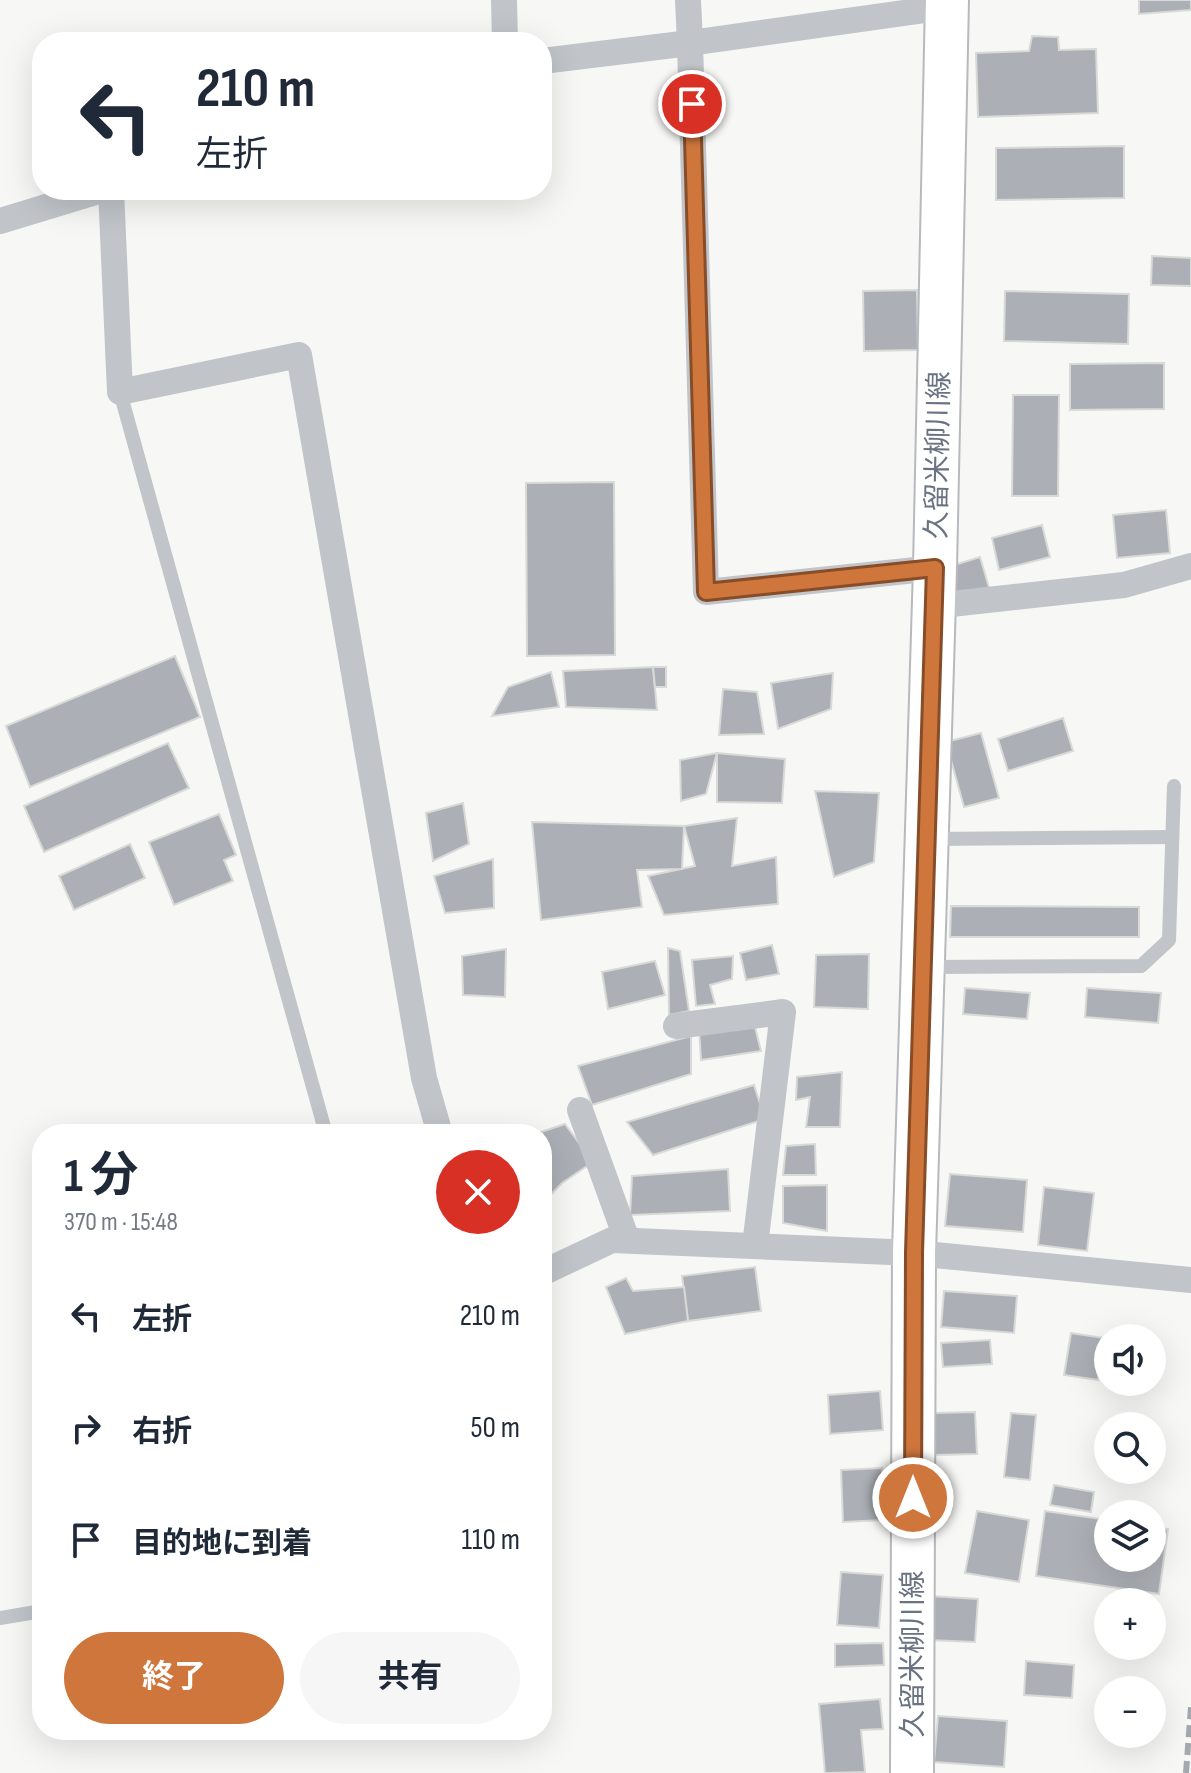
<!DOCTYPE html>
<html lang="ja">
<head>
<meta charset="utf-8">
<style>
  body { margin:0; font-family:"Sofia Sans Condensed","Noto Sans JP",sans-serif; background:#f6f6f7; color:#1f2937; height:100vh; display:flex; flex-direction:column; font-size:30px; white-space:nowrap }
  * { box-sizing:border-box; margin:0 }
  p { font-size:26px; color:#747a83 }
  .icon { flex:none; width:44px; height:44px; fill:none; stroke:currentColor; stroke-width:2; stroke-linecap:round; stroke-linejoin:round }
  .map { position:relative; flex:1; overflow:hidden }
  .details { position:absolute; left:32px; top:1124px; width:520px; height:616px; display:flex; flex-direction:column; background:#fff; border-radius:32px; box-shadow:0 8px 32px #0002 }
  .details>* { flex:none }
  .hud { position:absolute; left:32px; top:32px; width:520px; height:168px; border-radius:32px; box-shadow:0 8px 32px #0002; background:#fff; color:#1f2937; overflow:hidden }
  .buttons { position:absolute; left:1094px; top:1324px; display:grid; gap:16px }
  .buttons a { display:grid; place-items:center; width:72px; height:72px; border-radius:50%; background:#fff; box-shadow:0 8px 32px #0002; font-size:40px }
  .pin { position:absolute; display:grid; place-items:center; width:68px; height:68px; color:#fff; margin:-34px; border:4px solid #fff; border-radius:50%; box-shadow:0 2px 8px #0007 }
  .me { position:absolute; width:88px; margin:-44px; rotate:0deg; stroke-linejoin:round; filter:drop-shadow(0 0 6px #0008) }
  .turn { display:flex; align-items:center; gap:28px; height:168px; padding:0 32px; font-size:36px }
  .turn .icon { width:104px; height:104px; stroke-width:2.5 }
  .turn b { display:block; font-size:56px; line-height:68px }
  .round { display:grid; place-items:center; flex:none; width:84px; height:84px; border-radius:42px; background:#f6f6f7 }
  .overview { display:flex; align-items:center; justify-content:space-between; height:136px; padding:0 32px }
  h1 { font-size:48px; font-weight:700; line-height:60px }
  .primary-button { display:flex; gap:16px; margin-top:auto; padding:16px 32px }
  .primary-button a { flex:1; height:92px; border-radius:48px; background:#cf763d; color:#fff; font-size:32px; font-weight:700; line-height:92px; text-align:center }
  .primary-button a+a { background:#f6f6f7; color:#1f2937 }
  ul { padding:0; list-style:none }
  li { display:flex; align-items:center; gap:24px; height:112px; padding:0 32px }
  li div { flex:1 }
  li b { display:block; font-size:30px }
  li em { font-style:normal }
  .map>svg:first-child { display:block }
  .building { fill:#acb0b6; stroke:#d9d9d7; stroke-width:2 }
  .lines { fill:none; stroke-linecap:round; stroke-linejoin:round }
  .primary-casing { stroke:#b7b9bd; stroke-width:46 }
  .lane { stroke:#c1c4c8; stroke-width:14 }
  .street { stroke:#c1c4c8; stroke-width:26 }
  .primary { stroke:#fff; stroke-width:42 }
  .rail { stroke:#a5a8ae; stroke-width:6; stroke-dasharray:12 6; stroke-linecap:butt }
  .route-casing { stroke:#874d28; stroke-width:20 }
  .route { stroke:#cf763d; stroke-width:14 }
  .labels { text-anchor:middle; stroke-width:8; stroke-linejoin:round; paint-order:stroke }
  .street-label { font-size:28px; fill:#6a7382; stroke:#fff }
</style>
</head>
<body>
<div class="map">
<svg width="1191" height="1773" viewBox="0 0 1191 1773">
  <rect width="100%" height="100%" fill="#f7f7f5"/>
  <!-- building -->
  <g class="building">
    <path d="M1139,0H1191V10L1139,14Z"/>
    <path d="M1032,36L1058,37L1059,50L1096,49L1098,113L978,117L976,53L1029,51Z"/>
    <path d="M1124,146V198L996,200V148Z"/>
    <path d="M1152,256L1191,258V286L1151,285Z"/>
    <path d="M917,290L918,350L864,351L863,291Z"/>
    <path d="M1005,291L1129,294L1128,344L1004,341Z"/>
    <path d="M1164,363V409L1070,410V364Z"/>
    <path d="M1013,395H1059L1058,496H1012Z"/>
    <path d="M614,482L615,655L527,656L526,483Z"/>
    <path d="M1166,510L1170,553L1117,558L1113,515Z"/>
    <path d="M1042,525L1050,557L999,570L992,538Z"/>
    <path d="M980,557L990,591L958,601L948,567Z"/>
    <path d="M175,656L200,717L30,787L6,726Z"/>
    <path d="M653,667L657,710L566,707L563,671Z"/>
    <path d="M653,667H666V687H655Z"/>
    <path d="M551,672L559,707L492,716L508,687Z"/>
    <path d="M833,673L831,709L778,729L771,683Z"/>
    <path d="M723,689L757,692L764,734L719,735Z"/>
    <path d="M1063,718L1073,751L1008,771L998,739Z"/>
    <path d="M981,733L999,798L964,807L946,742Z"/>
    <path d="M168,743L189,788L44,852L24,806Z"/>
    <path d="M717,753L785,759L782,803L717,802Z"/>
    <path d="M717,753L706,794L681,801L680,760Z"/>
    <path d="M815,791L879,793L874,862L834,877Z"/>
    <path d="M463,803L469,844L433,861L426,813Z"/>
    <path d="M219,814L236,855L224,860L233,881L174,905L149,842Z"/>
    <path d="M737,818L732,866L776,857L778,904L664,915L648,876L695,866L684,826Z"/>
    <path d="M532,822L684,826L682,869L637,870L642,907L541,920Z"/>
    <path d="M130,844L145,878L74,910L59,876Z"/>
    <path d="M493,859L494,908L445,913L434,876Z"/>
    <path d="M951,906L1139,907V937H950Z"/>
    <path d="M772,945L779,974L746,980L740,953Z"/>
    <path d="M668,948L680,951L689,1011L669,1015Z"/>
    <path d="M506,949L505,997L463,995L462,956Z"/>
    <path d="M869,954L868,1009L814,1007L816,955Z"/>
    <path d="M733,956L732,979L710,985L715,1004L696,1006L692,960Z"/>
    <path d="M655,961L665,995L608,1009L602,972Z"/>
    <path d="M965,988L1030,993L1027,1019L963,1014Z"/>
    <path d="M1087,988L1161,993L1158,1023L1085,1017Z"/>
    <path d="M755,1027L761,1051L701,1060L699,1028Z"/>
    <path d="M691,1036V1074L592,1105L578,1066Z"/>
    <path d="M842,1072L840,1127H806L810,1097L796,1100L797,1077Z"/>
    <path d="M754,1085L765,1119L653,1155L627,1122Z"/>
    <path d="M565,1124L593,1162L562,1183L542,1204V1134H535Z"/>
    <path d="M815,1144L816,1175H783L786,1146Z"/>
    <path d="M728,1169L730,1211L630,1215L632,1176Z"/>
    <path d="M950,1174L1027,1180L1023,1232L945,1226Z"/>
    <path d="M827,1185V1231L783,1223V1186Z"/>
    <path d="M1044,1187L1094,1193L1087,1251L1038,1245Z"/>
    <path d="M755,1267L761,1311L688,1321L682,1276Z"/>
    <path d="M626,1278L633,1291L684,1287L688,1321L625,1334L606,1287Z"/>
    <path d="M944,1291L1017,1296L1014,1333L941,1327Z"/>
    <path d="M1071,1333L1104,1338L1098,1380L1064,1375Z"/>
    <path d="M990,1340L992,1364L943,1367L941,1343Z"/>
    <path d="M880,1391L883,1430L830,1434L828,1395Z"/>
    <path d="M975,1412L977,1454L935,1455L934,1413Z"/>
    <path d="M1011,1413L1036,1415L1030,1480L1004,1477Z"/>
    <path d="M882,1468L884,1520L843,1522L841,1470Z"/>
    <path d="M1054,1485L1094,1492L1091,1512L1050,1505Z"/>
    <path d="M977,1511L1029,1520L1019,1582L965,1573Z"/>
    <path d="M1045,1511L1108,1520V1558H1152V1526L1168,1529L1159,1594L1036,1576Z"/>
    <path d="M841,1572L883,1575L879,1628L837,1625Z"/>
    <path d="M930,1596L978,1599L975,1642L927,1640Z"/>
    <path d="M883,1643L884,1665L835,1667V1644Z"/>
    <path d="M1026,1661L1074,1665L1072,1698L1024,1695Z"/>
    <path d="M880,1699L883,1729L861,1730L865,1772L825,1773L819,1704Z"/>
    <path d="M938,1716L1007,1721L1004,1767L934,1762Z"/>
  </g>
  <g class="lines">
    <defs>
      <path id="primary" d="M912,1773L914,1253L935,568L947,0"/>
    </defs>
    <!-- primary casing -->
    <use href="#primary" class="primary-casing"/>
    <!-- lane -->
    <g class="lane">
      <path d="M120,392L326,1134"/>
      <path d="M931,839L1172,837"/>
      <path d="M927,967L1141,966L1169,940L1174,786"/>
      <path d="M0,1618L42,1611"/>
    </g>
    <!-- street -->
    <g class="street">
      <path d="M504,0L505,42"/>
      <path d="M542,61L690,43L688,0"/>
      <path d="M111,190L120,392L299,355L424,1078L440,1134"/>
      <path d="M0,221L102,190"/>
      <path d="M935,568L706,592L690,43L947,7"/>
      <path d="M933,606L1124,585L1191,566"/>
      <path d="M676,1026L783,1012L755,1246"/>
      <path d="M580,1110L627,1240"/>
      <path d="M542,1273L612,1240L914,1253L1191,1280"/>
    </g>
    <!-- primary -->
    <use href="#primary" class="primary"/>
    <!-- rail -->
    <path class="rail" d="M1186,1773L1191,1707"/>
  </g>
  <g class="lines">
    <defs>
      <path id="route" d="M692,104L706,592L935,568L914,1253L913,1498"/>
    </defs>
    <!-- route casing -->
    <use href="#route" class="route-casing"/>
    <!-- route -->
    <use href="#route" class="route"/>
  </g>
  <g class="labels">
    <!-- street labels -->
    <g class="street-label">
      <text transform="translate(937 455) rotate(-89)" y="10">久留米柳川線</text>
      <text transform="translate(912 1654) rotate(-90)" y="10">久留米柳川線</text>
    </g>
  </g>
</svg>
<div class="buttons">
<a><svg class="icon" aria-label="sound" viewBox="0 0 24 24"><path d="M4 9h4l5-4v14l-5-4H4zM17 9q2 3 0 6"/></svg></a>
<a><svg class="icon" aria-label="search" viewBox="0 0 24 24"><circle cx="10" cy="10" r="6"/><path d="M15 15l6 6"/></svg></a>
<a><svg class="icon" aria-label="layers" viewBox="0 0 24 24"><path d="M12 4l9 5-9 5-9-5zM3 14l9 5 9-5"/></svg></a>
<a>+</a>
<a>−</a>
</div>
<div class="pin" style="left:692px;top:104px;background:#d93025"><svg class="icon" aria-label="arrive" viewBox="0 0 24 24"><path d="M6 21V4h12l-3 4 3 4H6"/></svg></div>
<svg class="me" style="left:913px;top:1498px" viewBox="-20 -20 40 40"><circle r="17" fill="#cf763d" stroke="#fff" stroke-width="3"/><path d="M0-11L8 9 0 5-8 9z" fill="#fff"/></svg>
<div class="hud">
<div class="turn"><svg class="icon" aria-label="left" viewBox="0 0 24 24"><path d="M17 20v-9H6M10 6l-5 5 5 5"/></svg><div><b>210 m</b>左折</div></div>
</div>
<section class="details">
<div class="overview"><div><h1>1 分</h1><p>370 m · 15:48</p></div><a class="round" style="background:#d93025;color:#fff"><svg class="icon" aria-label="close" viewBox="0 0 24 24"><path d="M6 6l12 12M18 6L6 18"/></svg></a></div>
<ul>
<li><svg class="icon" aria-label="left" viewBox="0 0 24 24"><path d="M17 20v-9H6M10 6l-5 5 5 5"/></svg><div><b>左折</b></div><em>210 m</em></li>
<li><svg class="icon" aria-label="right" viewBox="0 0 24 24"><path d="M7 20v-9h11M14 6l5 5-5 5"/></svg><div><b>右折</b></div><em>50 m</em></li>
<li><svg class="icon" aria-label="arrive" viewBox="0 0 24 24"><path d="M6 21V4h12l-3 4 3 4H6"/></svg><div><b>目的地に到着</b></div><em>110 m</em></li>
</ul>
<div class="primary-button"><a>終了</a><a>共有</a></div>
</section>
</div>
</body>
</html>
